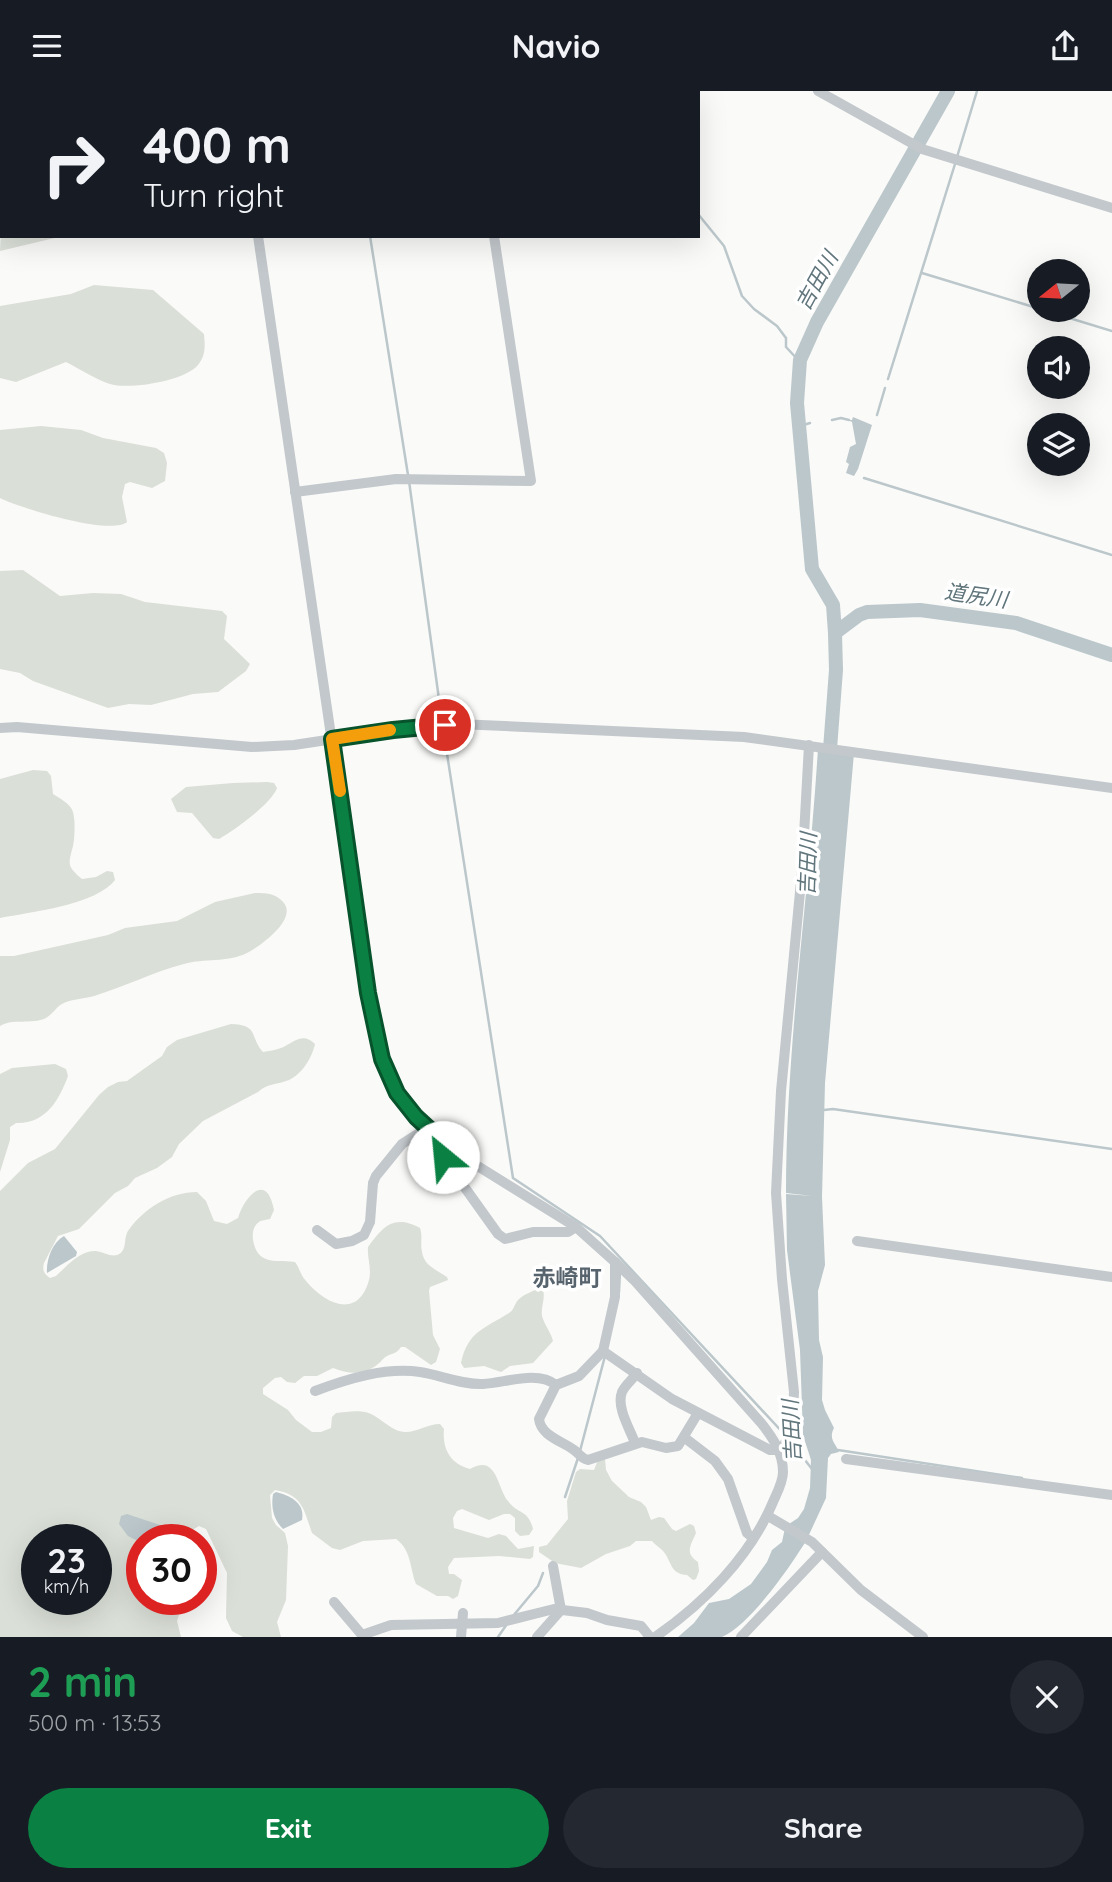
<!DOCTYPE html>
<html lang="en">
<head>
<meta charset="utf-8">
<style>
  body { margin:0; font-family:Quicksand,"Noto Sans JP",sans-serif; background:#242831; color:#f1f3f6; height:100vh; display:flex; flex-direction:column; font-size:26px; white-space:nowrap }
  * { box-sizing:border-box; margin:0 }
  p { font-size:23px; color:#9ea1a6 }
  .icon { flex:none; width:38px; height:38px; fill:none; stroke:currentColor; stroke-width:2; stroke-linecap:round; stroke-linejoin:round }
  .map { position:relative; height:1546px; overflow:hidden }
  .details { display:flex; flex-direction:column; background:#171b24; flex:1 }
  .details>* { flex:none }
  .guide { position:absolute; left:0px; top:0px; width:700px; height:147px; box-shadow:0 7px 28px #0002; background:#171b24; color:#f1f3f6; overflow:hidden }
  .needle { width:46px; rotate:252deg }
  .buttons { position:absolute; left:1027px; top:168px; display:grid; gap:14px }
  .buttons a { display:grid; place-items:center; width:63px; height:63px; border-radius:50%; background:#171b24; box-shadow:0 7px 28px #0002; font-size:35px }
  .speed { position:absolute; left:21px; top:1433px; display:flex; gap:14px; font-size:35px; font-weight:700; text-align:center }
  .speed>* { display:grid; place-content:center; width:91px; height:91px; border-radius:50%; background:#171b24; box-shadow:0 7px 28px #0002; line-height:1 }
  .speed small { font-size:18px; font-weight:400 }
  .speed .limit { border:10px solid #d22; background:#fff; color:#111 }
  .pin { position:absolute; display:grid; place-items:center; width:60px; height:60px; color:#fff; margin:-30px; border:4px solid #fff; border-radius:50%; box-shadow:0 2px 7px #0007 }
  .me { position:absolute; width:77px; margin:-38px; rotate:332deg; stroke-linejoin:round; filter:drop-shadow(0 0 5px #0008) }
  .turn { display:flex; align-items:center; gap:24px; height:147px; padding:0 28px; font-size:32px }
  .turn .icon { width:91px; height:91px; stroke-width:2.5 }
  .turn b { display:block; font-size:49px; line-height:60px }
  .round { display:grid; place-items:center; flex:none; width:74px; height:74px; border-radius:37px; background:#242831 }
  .summary { display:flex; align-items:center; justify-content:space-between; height:119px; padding:0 28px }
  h1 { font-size:42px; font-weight:700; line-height:52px; color:#1e9e55 }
  .button { display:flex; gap:14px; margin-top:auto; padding:14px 28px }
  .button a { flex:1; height:80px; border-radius:42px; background:#0b8043; color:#fff; font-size:28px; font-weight:700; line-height:80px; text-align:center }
  .button a+a { background:#242831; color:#f1f3f6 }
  header { display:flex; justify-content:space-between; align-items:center; height:91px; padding:0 28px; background:#171b24; font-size:32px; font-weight:700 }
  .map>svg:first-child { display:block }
  .green { fill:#dadfd7; fill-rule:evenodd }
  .water { fill:#bbc7cb }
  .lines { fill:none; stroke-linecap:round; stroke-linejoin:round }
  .stream { stroke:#bbc7cb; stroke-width:2.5 }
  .river { stroke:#bbc7cb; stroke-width:14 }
  .minor { stroke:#c3c8cc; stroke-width:10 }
  .route-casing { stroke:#07532c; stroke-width:18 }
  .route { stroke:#0b8043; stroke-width:12 }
  .slow { stroke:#f59e0b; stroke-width:12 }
  .labels { text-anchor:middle; stroke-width:7; stroke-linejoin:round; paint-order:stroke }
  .water-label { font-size:21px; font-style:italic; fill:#60757c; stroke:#fff }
  .quarter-label { font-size:23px; font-weight:bold; fill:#57646e; stroke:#fff }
</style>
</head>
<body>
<header><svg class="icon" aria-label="menu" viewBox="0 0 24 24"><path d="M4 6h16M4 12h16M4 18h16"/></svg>Navio<svg class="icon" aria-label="share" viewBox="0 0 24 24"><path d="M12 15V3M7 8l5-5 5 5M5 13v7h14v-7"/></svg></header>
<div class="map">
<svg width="1112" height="1546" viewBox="0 0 1112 1546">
  <rect width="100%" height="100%" fill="#fafaf8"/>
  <!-- green -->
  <g class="green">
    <path d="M2,117V145H63L0,160Z"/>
    <path d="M94,194L153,199L204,243C205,255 206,264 198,274C185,290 129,299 110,293C95,288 80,278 66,271L16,291L0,287V215L71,203Z"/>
    <path d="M41,335L81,339L103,347L156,357L164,362L167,372L165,390L152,397L130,391L125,393L122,406L127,431C110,445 20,417 0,407V339Z"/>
    <path d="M23,479L60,505L93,502L121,503L145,511L222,520L227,525L224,548L250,573L246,580L218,601L193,603L151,614L129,613L108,617L33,590L20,582L0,578V480Z"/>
    <path d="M33,679L47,680L51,685L53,703C59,707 67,711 71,717C76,723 75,747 73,755C68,774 67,775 82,788L96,786L107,780L113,781L115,789C96,814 30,821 0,827V688Z"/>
    <path d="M267,691L274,692L277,697C271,713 235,739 219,748L213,747L192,722L177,721L171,708L186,696L233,692Z"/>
    <path d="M255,802C266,802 276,802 284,812C297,829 260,855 247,862C227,872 204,867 184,873C153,881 124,896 94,905C84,908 71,908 62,913C56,916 53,923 46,927C31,934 12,927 0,935V865H14L108,844L125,837L177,830L215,811Z"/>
    <path d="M231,933C260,934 249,946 263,961C270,960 281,958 287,954C298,948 304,943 315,953C312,967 302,983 289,989C277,994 268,992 258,1001L203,1030L179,1053L172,1066L157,1077L135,1087L128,1095L115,1102L79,1138L58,1145L44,1172C42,1179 44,1183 50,1187L56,1185C67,1175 80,1159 96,1160C103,1161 111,1166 117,1164C128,1160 123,1148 128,1140C143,1118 170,1101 197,1101L206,1110L214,1130L227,1133L238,1127C245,1104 267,1081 274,1119L270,1128C267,1129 261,1129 259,1131C248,1138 253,1160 262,1166C270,1172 284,1169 295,1171C300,1177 300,1184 306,1190C325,1213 358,1229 369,1189C372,1178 367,1167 368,1156C383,1135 394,1123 420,1137C423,1146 420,1153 422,1161C424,1175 437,1179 447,1186L448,1189L430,1196L429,1200L433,1244L440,1258L436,1271L431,1274L405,1256H401C396,1263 393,1262 387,1265C383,1267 381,1271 378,1273C364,1285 349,1283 333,1277L317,1285H304L295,1292L287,1291L281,1286L275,1287L263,1297V1303L288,1319L296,1329L312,1341H321L331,1337L332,1326L336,1322C344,1321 357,1319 365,1321C380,1324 390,1341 406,1341C417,1341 428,1333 440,1333L444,1338C442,1357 450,1373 470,1378C497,1362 497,1397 508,1410C518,1424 528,1418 533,1438L529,1444L520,1445L515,1440V1427L510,1423H504L489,1429L462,1418L457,1420L453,1427L454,1437L488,1447L499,1443L506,1445L518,1458L534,1455L533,1466L530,1468L499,1465L454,1467L448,1476L449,1483H454L462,1489L458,1505L453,1508L448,1505H437L416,1493C410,1477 411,1458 396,1448L363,1450L340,1459L332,1457L312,1442C304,1419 303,1404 275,1399L270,1404L272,1427L276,1434L285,1442L288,1455L286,1509L277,1531L281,1546H243L232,1540L226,1527L227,1482L206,1438L199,1435L189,1441L183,1449H142V1508L184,1509L177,1530L181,1546H0V1100L28,1072L55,1058L99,1004L108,996L118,991L127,990L162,965L167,956L177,949ZM37,1449H96V1508H37Z"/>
    <path d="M55,973L66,978L68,985C59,1009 46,1033 16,1032L10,1036V1049L0,1081V983L12,977Z"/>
    <path d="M537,1198L543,1199C546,1209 539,1219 543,1228C546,1236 551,1242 553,1250L533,1272L510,1275L501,1281L484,1275L464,1277L461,1272C468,1240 484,1238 509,1222C514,1219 514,1214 518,1209C523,1204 531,1201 537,1198Z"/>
    <path d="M605,1368L606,1379L612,1390L629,1406L641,1411L646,1416L651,1429L659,1426L664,1427L672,1438L676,1440L690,1433L694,1435L696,1442C691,1454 684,1462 698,1471L699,1480L696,1488L693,1489L687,1484C672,1483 672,1474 666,1464C663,1458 656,1455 652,1450H636L630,1455L606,1463L581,1477L555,1472L539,1461V1456L547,1454L568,1428L567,1410L576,1381L580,1378L594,1379L598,1369Z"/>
  </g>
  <!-- water -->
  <g class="water">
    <path d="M853,326L872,334L858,378L854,385L846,382L849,373L846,371L850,356L856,353L852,331L848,329H852Z"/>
    <path d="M818,657L854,662L825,992L822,1106L825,1174L818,1200L819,1249L823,1266L822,1309L825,1319L834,1337C828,1348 836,1353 839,1361L831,1363L828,1367L826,1407L807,1448L789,1433L798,1427L804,1418L810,1397L811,1369L803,1344L800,1259L787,1159L786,1103L812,1105L786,1102C786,953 809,806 818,657Z"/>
    <path d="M64,1145L77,1161L76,1165L47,1182C46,1169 52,1152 64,1145Z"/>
    <path d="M276,1401C291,1405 305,1412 302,1429L283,1438C273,1428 271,1416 273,1403Z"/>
    <path d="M127,1423L163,1435L161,1449H142V1452L128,1445L119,1433L121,1425Z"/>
    <path d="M785,1437L806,1450C790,1476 750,1534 722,1546C715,1546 688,1546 678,1546L694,1532L709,1512L729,1508L751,1493L767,1471L772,1459L782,1451Z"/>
  </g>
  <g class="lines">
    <!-- stream -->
    <g class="stream">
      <path d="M346,0V2"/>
      <path d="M630,2L631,0"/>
      <path d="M957,66L977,0"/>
      <path d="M698,123L724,155L742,205L754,218L777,235L786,247V256L800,271"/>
      <path d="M370,145L408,384"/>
      <path d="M922,182L1040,218"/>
      <path d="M1043,219L1112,240"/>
      <path d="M888,288L955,73"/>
      <path d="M877,324L885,297"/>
      <path d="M832,329L841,327L849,329"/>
      <path d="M800,335L810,332"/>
      <path d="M864,387L1112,464"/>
      <path d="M409,390L442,630"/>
      <path d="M443,637L513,1087L600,1145L786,1345"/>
      <path d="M824,1019L833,1018L1112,1058"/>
      <path d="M619,1201L620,1180"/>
      <path d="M793,1354L812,1378"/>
      <path d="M838,1359L1022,1387"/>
      <path d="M580,1360L605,1265"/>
      <path d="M565,1406L578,1367"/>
      <path d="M513,1525L538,1495L543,1482"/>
      <path d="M498,1546L507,1533"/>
    </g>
    <!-- river -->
    <g class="river">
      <path d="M835,542L859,524L867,521L920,519L1016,532L1112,564"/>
      <path d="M829,671L836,579L835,542L833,514L812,478L797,312L800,269L817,231L948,0"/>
    </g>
    <!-- minor -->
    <g class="minor">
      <path d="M230,0V2"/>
      <path d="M471,0V2"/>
      <path d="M818,0L922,58L1112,117"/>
      <path d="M53,2L54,0"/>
      <path d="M258,145L374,939L388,985L397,1002L427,1037L476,1074L576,1136L615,1171L634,1189L762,1333C773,1347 783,1362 783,1381C783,1391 777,1402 773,1411C750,1466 703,1513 655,1546"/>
      <path d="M295,401L396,388L531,390L494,145"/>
      <path d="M0,637L17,636L252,656L294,654L393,639L458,633L744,646L1112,697"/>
      <path d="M440,1048L439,1057L443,1066L498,1143L505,1148L533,1141H568L576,1136"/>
      <path d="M317,1139L336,1153L352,1150L364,1144L370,1131L373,1092L376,1085L402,1053L427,1037"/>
      <path d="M857,1150L1112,1186"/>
      <path d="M615,1171V1206L603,1260L672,1308L770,1359H779"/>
      <path d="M603,1260L579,1285L556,1294L539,1328C541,1345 562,1350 574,1359C580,1363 580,1367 588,1369L642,1351L666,1357L678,1355L698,1322"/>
      <path d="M315,1300C347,1288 385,1276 420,1281C440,1284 462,1294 483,1293C505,1292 537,1279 556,1294"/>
      <path d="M685,1347L715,1370L728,1388L747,1442L753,1447"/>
      <path d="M635,1352C630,1338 616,1316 622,1301C625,1294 633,1288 637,1282"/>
      <path d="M779,1359L792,1344L794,1301L782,1188L776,1102L781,1000L802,780L809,654"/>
      <path d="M846,1368L1112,1404"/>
      <path d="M768,1425L812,1451L861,1499L923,1546"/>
      <path d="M334,1511L362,1544L391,1534L498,1532L554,1518L587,1522L607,1529L641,1535L650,1546"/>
      <path d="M461,1546L463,1522"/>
      <path d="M537,1546L561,1519L553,1475"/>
      <path d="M741,1546L822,1461"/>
    </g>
  </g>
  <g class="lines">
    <defs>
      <path id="route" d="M443,1066L439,1057L440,1048L416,1026L397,1002L382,968L368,902L332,648L393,639L445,634"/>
    </defs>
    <!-- route casing -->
    <use href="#route" class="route-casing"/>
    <!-- route -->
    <use href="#route" class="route"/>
    <!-- slow -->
    <path class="slow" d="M340,700L332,648L390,639"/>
  </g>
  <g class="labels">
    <!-- water labels -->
    <g class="water-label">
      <text transform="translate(817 190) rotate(-61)" y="7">吉田川</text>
      <text transform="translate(976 505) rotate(8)" y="7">道尻川</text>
      <text transform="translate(808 773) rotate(-88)" y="7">吉田川</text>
      <text transform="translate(792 1340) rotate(-93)" y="7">吉田川</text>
    </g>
    <!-- quarter labels -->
    <g class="quarter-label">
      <text x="567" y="1195">赤崎町</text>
    </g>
  </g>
</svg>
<div class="buttons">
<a><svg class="needle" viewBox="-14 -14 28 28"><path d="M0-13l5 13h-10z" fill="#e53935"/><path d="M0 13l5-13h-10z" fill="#9ea1a6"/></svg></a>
<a><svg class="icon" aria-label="sound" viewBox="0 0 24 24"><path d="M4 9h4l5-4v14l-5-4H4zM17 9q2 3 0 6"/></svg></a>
<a><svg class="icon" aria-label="layers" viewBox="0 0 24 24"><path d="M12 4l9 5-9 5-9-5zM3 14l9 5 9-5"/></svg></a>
</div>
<div class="speed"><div>23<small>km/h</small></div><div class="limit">30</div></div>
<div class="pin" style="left:445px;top:634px;background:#d93025"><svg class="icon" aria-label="arrive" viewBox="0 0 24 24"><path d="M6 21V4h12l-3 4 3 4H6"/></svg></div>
<svg class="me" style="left:443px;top:1066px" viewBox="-20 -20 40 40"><circle r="19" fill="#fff"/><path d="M0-13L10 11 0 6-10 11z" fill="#0b8043"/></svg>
<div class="guide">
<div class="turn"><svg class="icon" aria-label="right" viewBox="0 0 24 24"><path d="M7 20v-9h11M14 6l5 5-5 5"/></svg><div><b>400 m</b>Turn right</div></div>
</div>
</div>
<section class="details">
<div class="summary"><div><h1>2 min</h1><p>500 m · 13:53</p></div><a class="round"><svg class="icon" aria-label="close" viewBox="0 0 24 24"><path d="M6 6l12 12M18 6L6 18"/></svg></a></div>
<div class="button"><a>Exit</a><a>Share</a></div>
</section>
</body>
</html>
